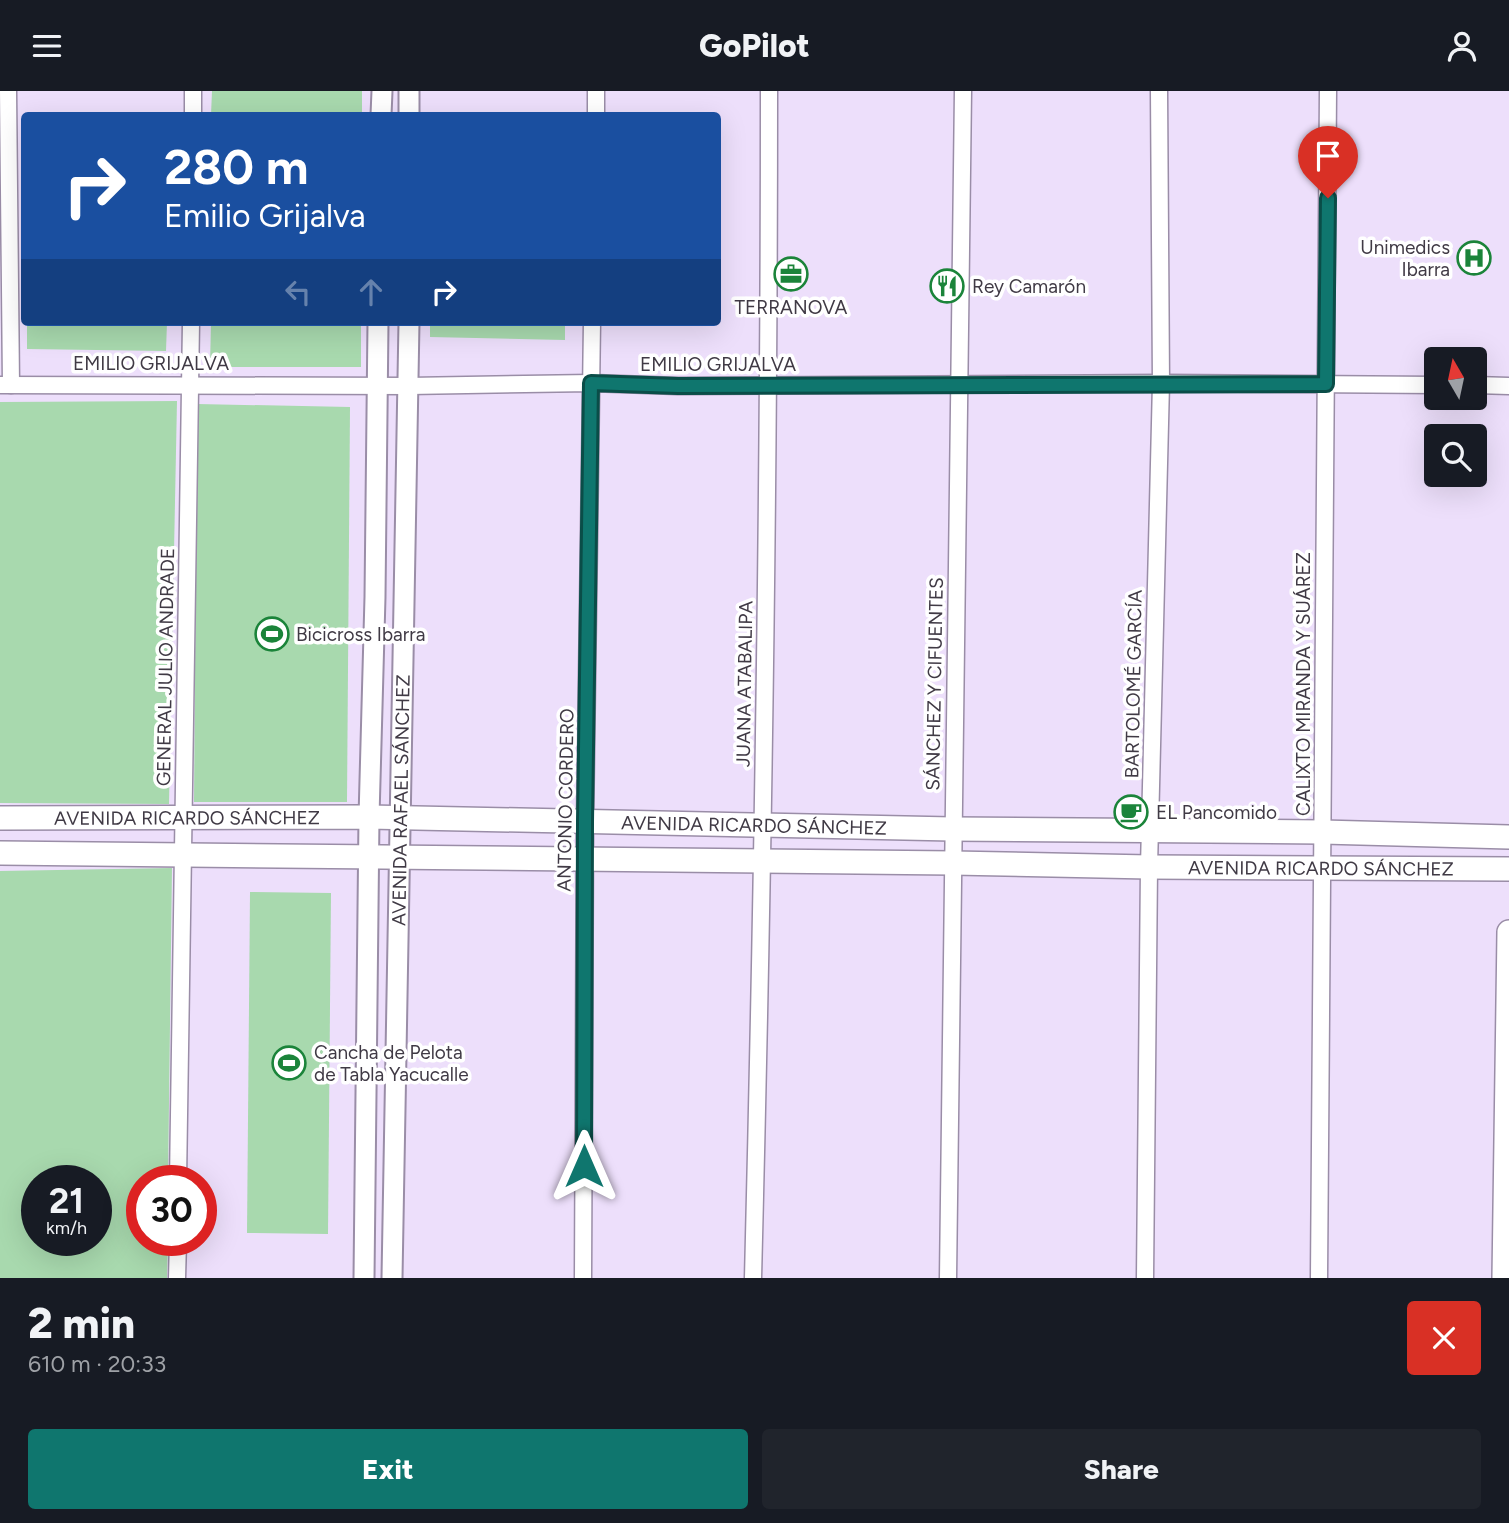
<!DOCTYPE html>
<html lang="en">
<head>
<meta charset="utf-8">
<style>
  body { margin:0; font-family:Figtree,sans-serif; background:#20242c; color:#f1f3f6; height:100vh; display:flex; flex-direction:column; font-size:26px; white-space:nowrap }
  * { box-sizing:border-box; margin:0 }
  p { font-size:23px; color:#9ea1a6 }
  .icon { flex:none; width:38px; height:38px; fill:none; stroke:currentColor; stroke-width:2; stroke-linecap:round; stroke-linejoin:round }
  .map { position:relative; height:1187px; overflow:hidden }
  .drawer { display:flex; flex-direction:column; background:#171b24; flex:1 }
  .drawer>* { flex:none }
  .hud { position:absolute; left:21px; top:21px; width:700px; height:214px; border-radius:7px; box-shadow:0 7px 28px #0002; background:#1a4fa0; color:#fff; overflow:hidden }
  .needle { width:46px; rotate:351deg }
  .buttons { position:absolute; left:1424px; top:256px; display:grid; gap:14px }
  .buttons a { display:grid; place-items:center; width:63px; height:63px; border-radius:7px; background:#171b24; box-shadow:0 7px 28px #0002; font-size:35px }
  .speed { position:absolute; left:21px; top:1074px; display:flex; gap:14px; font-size:35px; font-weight:700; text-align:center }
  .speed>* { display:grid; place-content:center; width:91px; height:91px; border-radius:50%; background:#171b24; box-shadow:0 7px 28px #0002; line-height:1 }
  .speed small { font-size:18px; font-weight:400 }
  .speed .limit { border:10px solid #d22; background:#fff; color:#111 }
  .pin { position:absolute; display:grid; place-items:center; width:60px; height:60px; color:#fff; margin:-72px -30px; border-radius:50% 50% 50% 0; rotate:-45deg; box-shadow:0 0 7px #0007 }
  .pin .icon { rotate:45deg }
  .me { position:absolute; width:77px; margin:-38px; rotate:0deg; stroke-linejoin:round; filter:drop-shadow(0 0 5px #0008) }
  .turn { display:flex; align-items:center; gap:24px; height:147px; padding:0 28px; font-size:32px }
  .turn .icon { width:91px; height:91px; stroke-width:2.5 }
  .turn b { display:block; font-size:49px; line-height:60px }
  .lanes { display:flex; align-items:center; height:66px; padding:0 28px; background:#0003; justify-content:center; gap:35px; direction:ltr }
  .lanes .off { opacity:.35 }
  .round { display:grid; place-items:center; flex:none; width:74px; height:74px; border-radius:7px; background:#20242c }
  .overview { display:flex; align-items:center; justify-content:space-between; height:119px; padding:0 28px }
  h1 { font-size:42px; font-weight:800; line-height:52px }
  .primary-button { display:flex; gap:14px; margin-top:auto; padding:14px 28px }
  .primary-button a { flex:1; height:80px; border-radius:7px; background:#0f766e; color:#fff; font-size:28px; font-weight:800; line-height:80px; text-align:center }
  .primary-button a+a { background:#20242c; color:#f1f3f6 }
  header { display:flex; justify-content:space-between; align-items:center; height:91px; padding:0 28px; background:#171b24; font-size:32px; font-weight:800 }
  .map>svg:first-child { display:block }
  .green { fill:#a8d9ae; fill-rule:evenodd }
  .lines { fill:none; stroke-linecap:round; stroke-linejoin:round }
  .minor-casing { stroke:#9a8da7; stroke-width:19 }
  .tertiary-casing { stroke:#9a8da7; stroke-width:23 }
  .secondary-casing { stroke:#9a8da7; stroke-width:26 }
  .minor { stroke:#fff; stroke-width:16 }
  .tertiary { stroke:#fff; stroke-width:19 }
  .secondary { stroke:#fff; stroke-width:23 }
  .route-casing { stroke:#0a4d48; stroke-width:18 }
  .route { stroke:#0f766e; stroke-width:12 }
  .labels { text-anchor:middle; stroke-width:7; stroke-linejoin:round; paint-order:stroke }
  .poi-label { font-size:19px; fill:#403a45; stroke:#fff; text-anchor:start }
  .street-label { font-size:19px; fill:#403a45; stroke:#fff }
</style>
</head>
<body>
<header><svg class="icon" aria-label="menu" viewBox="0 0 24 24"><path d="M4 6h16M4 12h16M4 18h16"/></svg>GoPilot<svg class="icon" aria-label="person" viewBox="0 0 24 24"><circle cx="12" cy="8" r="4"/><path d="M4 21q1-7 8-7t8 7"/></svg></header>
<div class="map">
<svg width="1509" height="1187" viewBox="0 0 1509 1187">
  <rect width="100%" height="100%" fill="#eddffb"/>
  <!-- green -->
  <g class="green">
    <path d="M212,0H362V24H211Z"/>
    <path d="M27,231H167L166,260L27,258Z"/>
    <path d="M211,231H361V276H210Z"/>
    <path d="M430,231H565V249L430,246Z"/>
    <path d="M177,310L169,713L0,712V311Z"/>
    <path d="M197,313L350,316L347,711H194Z"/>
    <path d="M172,777L168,1090H142V1150H168L167,1187H0V780ZM96,1090V1150H37V1090Z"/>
    <path d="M250,801L331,802L328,1143L247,1142Z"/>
  </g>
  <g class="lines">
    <defs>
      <g id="minor">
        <path d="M8,0L11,294"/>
        <path d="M193,24V0"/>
        <path d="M596,24V0"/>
        <path d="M0,294L409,295L591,292L678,295L1161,292L1437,294"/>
        <path d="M1475,294L1509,295"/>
        <path d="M178,1090L191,231"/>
        <path d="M177,1187L178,1150"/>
        <path d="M583,1187L585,731L592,231"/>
        <path d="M753,1187C763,791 769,396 769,0"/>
        <path d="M948,1187L963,0"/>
        <path d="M1145,1187L1149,776L1161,292L1159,0"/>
        <path d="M1319,1187L1328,0"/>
      </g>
      <g id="tertiary">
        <path d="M381,24L382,0"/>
        <path d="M409,24V0"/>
        <path d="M364,1187L369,726L375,506L378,231"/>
        <path id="s1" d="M392,1187L409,231"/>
      </g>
      <g id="secondary">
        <path id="s2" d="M0,727L369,726L952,738L1323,741L1509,746"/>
        <path id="s3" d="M0,762L953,772L1149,776L1509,778"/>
        <path d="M1504,1187L1509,841"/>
      </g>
    </defs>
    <!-- minor casing -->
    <use href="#minor" class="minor-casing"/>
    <!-- tertiary casing -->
    <use href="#tertiary" class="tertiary-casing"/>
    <!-- secondary casing -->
    <use href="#secondary" class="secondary-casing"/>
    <!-- minor -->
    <use href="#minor" class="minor"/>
    <!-- tertiary -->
    <use href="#tertiary" class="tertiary"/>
    <!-- secondary -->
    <use href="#secondary" class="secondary"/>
  </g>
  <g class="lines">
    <defs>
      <path id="route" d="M584,1075L585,731L591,292L678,295L1326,293L1328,107"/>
    </defs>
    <!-- route casing -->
    <use href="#route" class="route-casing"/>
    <!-- route -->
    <use href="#route" class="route"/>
  </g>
  <!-- icons -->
  <defs>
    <symbol id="hospital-ring" viewBox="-11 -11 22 22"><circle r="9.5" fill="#fff" stroke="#1b843a" stroke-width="1.5"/><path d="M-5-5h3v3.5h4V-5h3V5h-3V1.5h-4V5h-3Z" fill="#1b843a"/></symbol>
    <symbol id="office-ring" viewBox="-11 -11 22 22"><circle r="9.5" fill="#fff" stroke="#1b843a" stroke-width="1.5"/><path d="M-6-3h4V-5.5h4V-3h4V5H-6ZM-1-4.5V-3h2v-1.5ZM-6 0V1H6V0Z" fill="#1b843a"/></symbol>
    <symbol id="restaurant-ring" viewBox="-11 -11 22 22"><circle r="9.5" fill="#fff" stroke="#1b843a" stroke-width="1.5"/><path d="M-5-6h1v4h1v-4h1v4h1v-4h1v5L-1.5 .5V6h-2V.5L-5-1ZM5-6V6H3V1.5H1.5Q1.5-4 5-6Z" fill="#1b843a"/></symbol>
    <symbol id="stadium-ring" viewBox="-11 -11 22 22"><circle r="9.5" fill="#fff" stroke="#1b843a" stroke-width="1.5"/><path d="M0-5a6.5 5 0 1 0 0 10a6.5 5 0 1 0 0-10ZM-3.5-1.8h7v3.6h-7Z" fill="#1b843a"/></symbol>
    <symbol id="cafe-ring" viewBox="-11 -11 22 22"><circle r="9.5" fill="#fff" stroke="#1b843a" stroke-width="1.5"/><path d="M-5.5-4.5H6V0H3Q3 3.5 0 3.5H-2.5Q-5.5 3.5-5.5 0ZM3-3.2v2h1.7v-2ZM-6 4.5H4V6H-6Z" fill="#1b843a"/></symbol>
  </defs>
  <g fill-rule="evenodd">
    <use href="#hospital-ring" x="1455" y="148" width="38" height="38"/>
    <use href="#office-ring" x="772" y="164" width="38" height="38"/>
    <use href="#restaurant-ring" x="928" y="176" width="38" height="38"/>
    <use href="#stadium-ring" x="253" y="524" width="38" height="38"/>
    <use href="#cafe-ring" x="1112" y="702" width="38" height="38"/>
    <use href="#stadium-ring" x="270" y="953" width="38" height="38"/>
  </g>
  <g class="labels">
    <!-- poi labels -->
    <g class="poi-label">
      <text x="1450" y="163" text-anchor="end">Unimedics<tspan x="1450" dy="22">Ibarra</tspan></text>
      <text x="972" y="202">Rey Camarón</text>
      <text x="791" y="223" text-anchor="middle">TERRANOVA</text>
      <text x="296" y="550">Bicicross Ibarra</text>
      <text x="1156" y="728">EL Pancomido</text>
      <text x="314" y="968">Cancha de Pelota<tspan x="314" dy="22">de Tabla Yacucalle</tspan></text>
    </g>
    <!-- street labels -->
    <g class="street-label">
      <text x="151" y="279">EMILIO GRIJALVA</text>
      <text x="718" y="280">EMILIO GRIJALVA</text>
      <text transform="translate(165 576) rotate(-89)" y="7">GENERAL JULIO ANDRADE</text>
      <text transform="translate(744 593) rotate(-89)" y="7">JUANA ATABALIPA</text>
      <text transform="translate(934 593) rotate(-89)" y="7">SÁNCHEZ Y CIFUENTES</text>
      <text transform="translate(1133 593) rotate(-89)" y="7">BARTOLOMÉ GARCÍA</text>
      <text transform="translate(1303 593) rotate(-90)" y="7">CALIXTO MIRANDA Y SUÁREZ</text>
      <text dy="7" stroke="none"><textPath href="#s1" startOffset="478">AVENIDA RAFAEL SÁNCHEZ</textPath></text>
      <text transform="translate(565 709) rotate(-89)" y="7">ANTONIO CORDERO</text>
      <text dy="7" stroke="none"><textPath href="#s2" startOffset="187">AVENIDA RICARDO SÁNCHEZ</textPath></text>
      <text dy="7" stroke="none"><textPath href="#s2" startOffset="754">AVENIDA RICARDO SÁNCHEZ</textPath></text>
      <text dy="7" stroke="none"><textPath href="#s3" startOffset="1321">AVENIDA RICARDO SÁNCHEZ</textPath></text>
    </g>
  </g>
</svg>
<div class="buttons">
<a><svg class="needle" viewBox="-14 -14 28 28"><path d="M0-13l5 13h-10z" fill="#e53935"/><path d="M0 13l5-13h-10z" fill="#9ea1a6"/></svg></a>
<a><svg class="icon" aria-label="search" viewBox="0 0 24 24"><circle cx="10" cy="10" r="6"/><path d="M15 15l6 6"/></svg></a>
</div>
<div class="speed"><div>21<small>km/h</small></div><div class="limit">30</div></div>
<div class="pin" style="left:1328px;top:107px;background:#d93025"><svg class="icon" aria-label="arrive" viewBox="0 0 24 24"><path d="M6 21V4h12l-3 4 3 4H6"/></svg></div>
<svg class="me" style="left:584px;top:1075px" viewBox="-20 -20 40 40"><path d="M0-17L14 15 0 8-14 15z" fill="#0f766e" stroke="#fff" stroke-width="4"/></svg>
<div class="hud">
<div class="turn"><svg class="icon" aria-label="right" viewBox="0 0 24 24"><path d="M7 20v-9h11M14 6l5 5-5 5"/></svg><div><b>280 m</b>Emilio Grijalva</div></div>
<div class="lanes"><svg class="icon off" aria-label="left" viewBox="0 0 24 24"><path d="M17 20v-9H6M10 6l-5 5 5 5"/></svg><svg class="icon off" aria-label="ahead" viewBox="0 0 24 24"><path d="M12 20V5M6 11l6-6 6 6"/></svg><svg class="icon" aria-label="right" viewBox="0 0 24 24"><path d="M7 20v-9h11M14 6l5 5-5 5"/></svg></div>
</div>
</div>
<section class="drawer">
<div class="overview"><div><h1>2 min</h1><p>610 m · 20:33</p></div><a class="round" style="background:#d93025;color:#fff"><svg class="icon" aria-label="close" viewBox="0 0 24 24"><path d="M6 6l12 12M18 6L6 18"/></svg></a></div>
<div class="primary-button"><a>Exit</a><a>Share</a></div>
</section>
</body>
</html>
